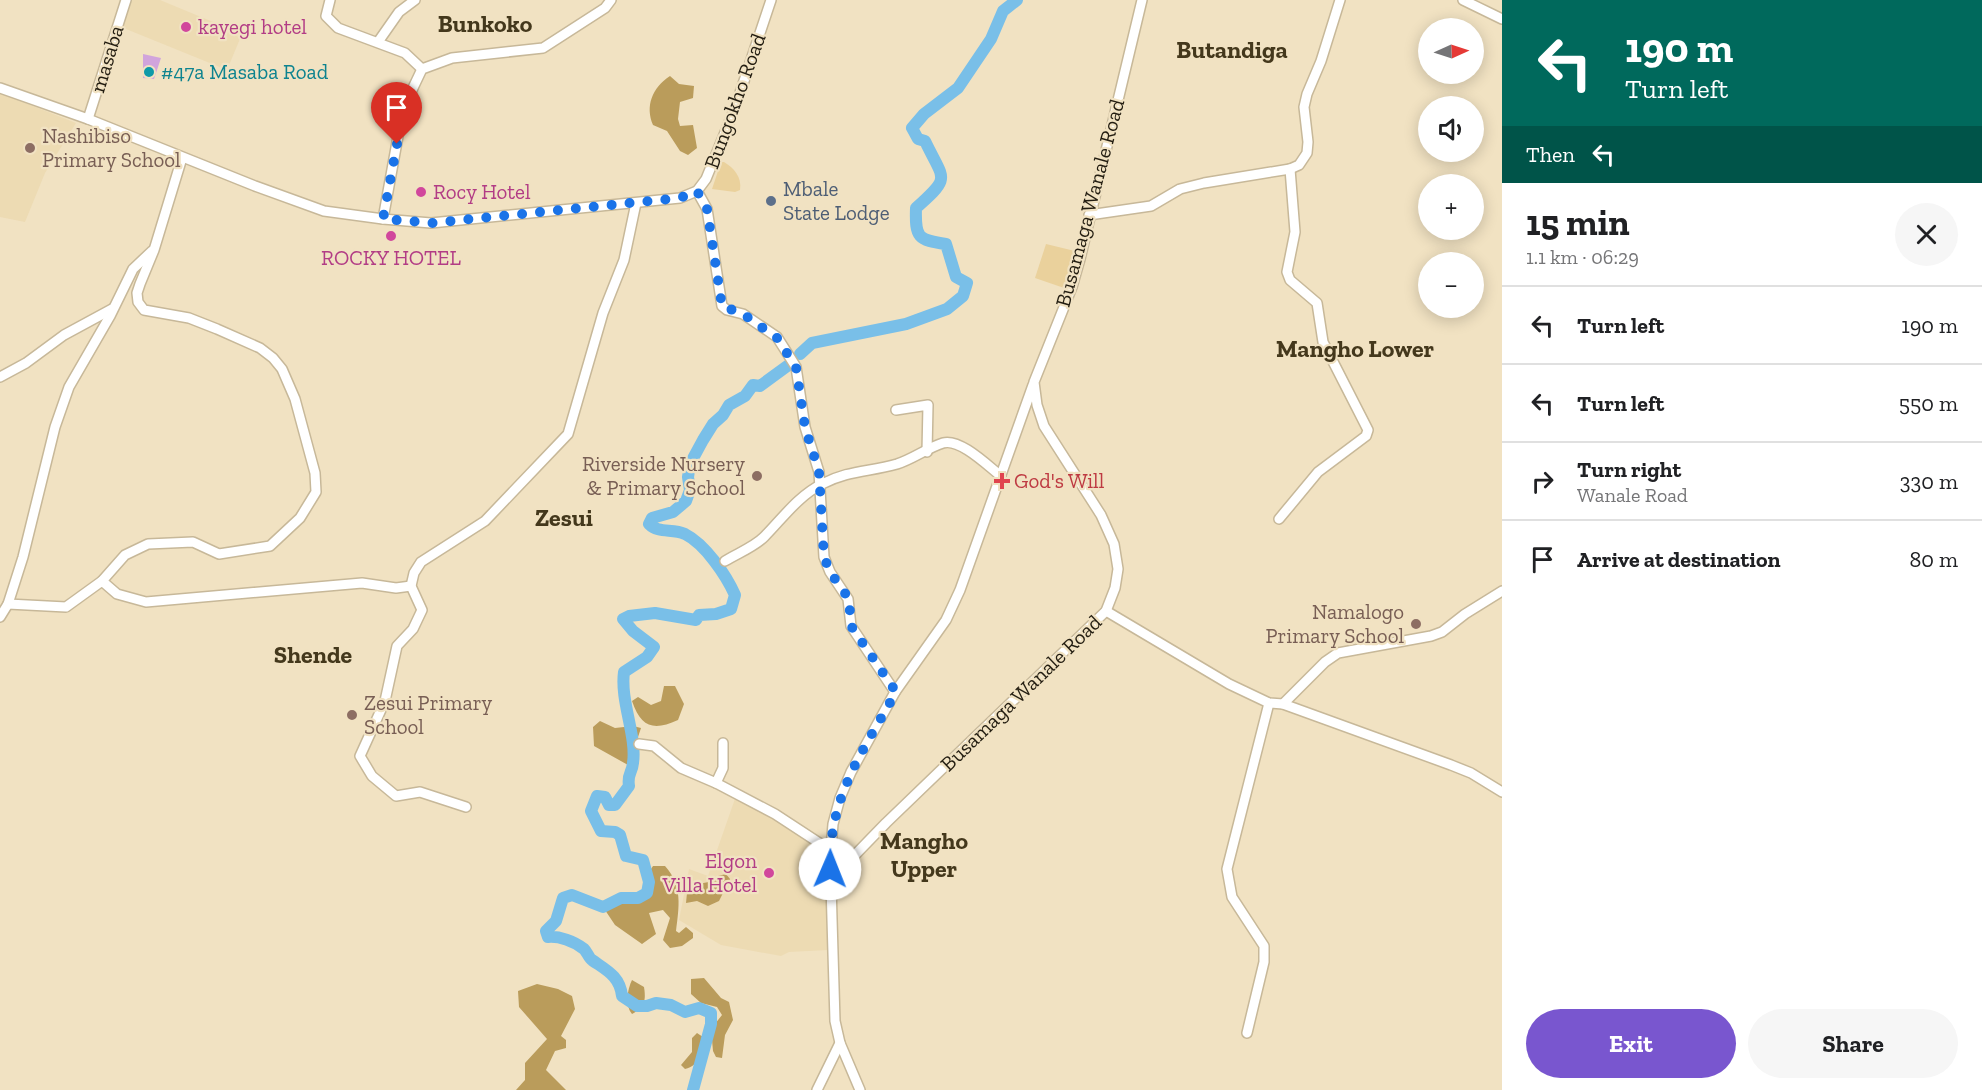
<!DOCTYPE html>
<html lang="en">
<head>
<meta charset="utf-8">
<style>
  body { margin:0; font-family:"Zilla Slab",serif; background:#f6f6f6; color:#202124; height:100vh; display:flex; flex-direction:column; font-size:22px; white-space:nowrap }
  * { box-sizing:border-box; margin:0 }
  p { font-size:20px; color:#757577 }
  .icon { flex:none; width:33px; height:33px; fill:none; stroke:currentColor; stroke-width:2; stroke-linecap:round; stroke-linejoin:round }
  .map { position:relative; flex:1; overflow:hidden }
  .sheet { display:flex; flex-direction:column; background:#fff; width:480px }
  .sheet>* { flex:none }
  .hud { background:#00695c; color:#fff; overflow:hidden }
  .needle { width:39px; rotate:87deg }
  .controls { position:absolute; left:1418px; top:18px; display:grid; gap:12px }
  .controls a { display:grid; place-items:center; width:66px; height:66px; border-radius:50%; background:#fff; box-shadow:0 3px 15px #0003; font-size:30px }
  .pin { position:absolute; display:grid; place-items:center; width:51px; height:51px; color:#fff; margin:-62px -26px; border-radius:50% 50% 50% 0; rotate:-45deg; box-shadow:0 0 6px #0007 }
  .pin .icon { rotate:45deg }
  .me { position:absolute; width:66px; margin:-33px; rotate:1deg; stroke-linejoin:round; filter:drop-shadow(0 0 4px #0008) }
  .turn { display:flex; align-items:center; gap:21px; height:126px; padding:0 24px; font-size:27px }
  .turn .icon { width:78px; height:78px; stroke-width:2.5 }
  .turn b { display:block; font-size:42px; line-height:51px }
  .then { display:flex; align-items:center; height:57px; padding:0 24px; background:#0003; gap:12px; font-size:22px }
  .round { display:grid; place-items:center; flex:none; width:63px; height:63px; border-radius:32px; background:#f6f6f6 }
  .headline { display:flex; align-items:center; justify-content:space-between; height:102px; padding:0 24px }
  h1 { font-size:36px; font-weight:800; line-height:45px }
  .button { display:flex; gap:12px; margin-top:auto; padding:12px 24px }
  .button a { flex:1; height:69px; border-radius:36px; background:#7956cf; color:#fff; font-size:24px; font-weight:800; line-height:69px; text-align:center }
  .button a+a { background:#f6f6f6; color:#202124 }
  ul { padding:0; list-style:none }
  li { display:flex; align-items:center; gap:18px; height:78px; padding:0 24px; border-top:2px solid #e0e0e0 }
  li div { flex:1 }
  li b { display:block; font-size:22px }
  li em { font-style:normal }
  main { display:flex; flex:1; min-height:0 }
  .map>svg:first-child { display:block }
  .built { fill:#eddbb3 }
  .green { fill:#ead19c }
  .forest { fill:#ba9c5b }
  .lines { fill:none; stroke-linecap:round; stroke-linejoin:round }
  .river { stroke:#79bfe8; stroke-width:12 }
  .building { fill:#d1a4dc }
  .minor-casing { stroke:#c7b899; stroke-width:12 }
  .minor { stroke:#fff; stroke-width:9 }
  .route { stroke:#1a73e8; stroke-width:10; stroke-dasharray:0 18 }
  .hotel-dot { fill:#d1479c; stroke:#f1e2c2; stroke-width:2 }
  .culture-dot { fill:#0f9aa8; stroke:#f1e2c2; stroke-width:2 }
  .education-dot { fill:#8d6e63; stroke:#f1e2c2; stroke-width:2 }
  .service-dot { fill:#5c6f8a; stroke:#f1e2c2; stroke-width:2 }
  .health-dot { fill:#e0444e; stroke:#f1e2c2; stroke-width:2 }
  .labels { text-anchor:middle; stroke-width:4.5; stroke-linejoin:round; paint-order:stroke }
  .hotel-label { font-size:21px; fill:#b23c85; stroke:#f1e2c2; text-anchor:start }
  .street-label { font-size:21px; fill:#231d11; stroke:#f1e2c2 }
  .culture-label { font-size:21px; fill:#0d838f; stroke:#f1e2c2; text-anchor:start }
  .education-label { font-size:21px; fill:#785e54; stroke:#f1e2c2; text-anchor:start }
  .service-label { font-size:21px; fill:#4e5e75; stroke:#f1e2c2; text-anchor:start }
  .health-label { font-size:21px; fill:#be3a42; stroke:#f1e2c2; text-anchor:start }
  .quarter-label { font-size:24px; font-weight:bold; fill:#44381c; stroke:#f1e2c2 }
</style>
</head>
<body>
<main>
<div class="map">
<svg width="1502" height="1090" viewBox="0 0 1502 1090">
  <rect width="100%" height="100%" fill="#f1e2c2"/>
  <!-- built -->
  <g class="built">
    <path d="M132,0H160L242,34L227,70L121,27Z"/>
    <path d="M0,93L76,123L45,173L25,222L0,217Z"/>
    <path d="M737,793L829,851L828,950L789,952L781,956L721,945L679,920L689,869L708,876Z"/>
  </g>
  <!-- green -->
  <g class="green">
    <path d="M721,162H724C734,168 742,177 740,190L735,192L712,189Z"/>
    <path d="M1046,244L1079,252L1067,289L1035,278Z"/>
  </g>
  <!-- forest -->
  <g class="forest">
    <path d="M670,76L679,84L694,86L693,98L680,102L678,119L680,126L693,125L697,148L688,155L680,151L667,131L653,125C645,106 652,88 670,76Z"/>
    <path d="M664,686H675L684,704L678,720C654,731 641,728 632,701L638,697L651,705L661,701Z"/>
    <path d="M600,721L615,728L633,726L641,728L636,743V758L628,765L594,746L593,727Z"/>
    <path d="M653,866H665C683,886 679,907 676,931L679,933L686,927L693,933V938L682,946L670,948L663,940L670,918L663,910L649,913L656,934L642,944L615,925L603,907L621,898H638L647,893L649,872Z"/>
    <path d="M726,874L730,879L719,901L708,906L697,901L686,903L687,893L693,885L714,881L718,876Z"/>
    <path d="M704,978L721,998L729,1002L733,1020L725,1035L722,1058L716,1057L713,1051L711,1029L722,1015L717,1007L701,1003L691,994V979Z"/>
    <path d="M632,980L644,987C646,1000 645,1007 632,1014C625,1006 627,990 632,980Z"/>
    <path d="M537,984L558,989L572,996L575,1009L561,1036L566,1040V1048L555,1051L546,1070L566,1090H516L525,1080V1063L547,1039L519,1007L518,991Z"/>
    <path d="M697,1033L706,1039C703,1053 700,1065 685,1069L681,1065L692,1052V1038Z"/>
  </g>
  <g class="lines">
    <!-- river -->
    <g class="river">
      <path d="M800,354L812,343L906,324L947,309L963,296L967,283L956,277L946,244C918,240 915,238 916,208C952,176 944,181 925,141L918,139L912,128L924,114L958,88L991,39L1003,11L1017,0"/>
      <path d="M693,1090L711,1024V1013L699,1008L685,1012L671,1005L656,1003L647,1006H637L622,996C620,976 606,970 592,960C589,958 587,952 584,949C574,941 559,936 548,937L546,931L556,921L563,898L572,895L603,907L621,898H638L647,893L649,882L643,860L626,856L620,835L615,832L601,831L591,811L597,796L605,797L609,805H615L629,786C627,773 632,774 633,763C637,736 620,701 624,672L647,657L654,647L633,631L623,619L629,616L655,613L696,620L699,615L716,614L731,609L735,595C726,575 705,544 685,534C672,528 659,534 649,524L652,518L673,512L686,501L690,490L688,477L690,464L703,440L713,424L723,415L729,405L745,396L753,385L760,386L790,364"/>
    </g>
  </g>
  <!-- building -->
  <path class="building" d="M143,54L161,58L154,79L143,78Z"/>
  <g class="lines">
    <defs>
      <g id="minor">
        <path d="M330,0L326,16L338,28L405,53L422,69"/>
        <path d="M1463,0L1502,19"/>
        <path d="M378,42L399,12L415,0"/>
        <path d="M0,88L88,119L255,186L324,211L383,219L431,223L680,198L697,191L706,179L735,108L771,0"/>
        <path d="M88,119L126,0"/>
        <path d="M697,191L707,209L722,306L727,310L743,314L777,337L796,367L805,427L819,472L824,557L830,572L848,599L851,626L895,692"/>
        <path d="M1089,215L1151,206L1180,189L1204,183L1290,169L1299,165L1307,153L1308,142L1304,107L1307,94L1321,61L1340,0"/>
        <path d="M383,219L403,109L422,69L452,58L543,48L605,8L611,0"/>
        <path d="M0,377L26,363L64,335L112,309"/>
        <path d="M896,410L928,405L927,452"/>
        <path d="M1279,519L1318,472L1366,436L1368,430L1323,342L1317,303L1290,280L1287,272L1295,232L1290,169"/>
        <path d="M725,561C738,553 754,547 764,537C782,519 798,496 822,484C849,470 869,472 897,464C913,459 927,448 943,443C960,438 988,466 1001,476"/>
        <path d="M102,581L125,555L148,544L193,542L219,554L270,546L300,518L316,492L315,473L295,399L282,369L273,358L260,348L217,329L189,318L144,310L138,302L137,293L140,284L154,250L182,158"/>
        <path d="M8,604L66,607L102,581L117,594L146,602L362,583L396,588L411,586"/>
        <path d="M1106,611L1229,684L1269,703L1283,704L1451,765L1471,773L1502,792"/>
        <path d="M0,617L8,604L23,557L55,427L69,387L110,316L133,269L152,251"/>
        <path d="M1283,704L1325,662L1338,653L1431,636L1442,632L1465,614L1502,591"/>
        <path d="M723,743V768L716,783L775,814L830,850"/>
        <path d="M639,744L654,746L681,768L716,783"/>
        <path d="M466,807L420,792L396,796L372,776L360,756L385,701L397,646L413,629L422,610L411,586L414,573L421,562L485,521L568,434L603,313L624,260L636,203"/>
        <path d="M831,885L830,860L833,824L840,798L851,772L895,692L946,620L960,590L1033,385"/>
        <path d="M1247,1033L1264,962V946L1232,897L1227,869L1269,703"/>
        <path d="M817,1090L840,1043"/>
        <path d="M860,1090L840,1043L835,1021L831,885L851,859L886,823L1106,611L1115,588L1118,569L1114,544L1101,515L1044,426L1037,405L1034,382L1072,287L1080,259L1142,0"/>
      </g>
    </defs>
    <!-- minor casing -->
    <use href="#minor" class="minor-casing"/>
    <!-- minor -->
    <use href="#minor" class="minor"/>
  </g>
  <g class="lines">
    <!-- route -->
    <path class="route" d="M397,144L383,219L432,223L680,198L697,191L707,209L722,306L743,314L777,338L796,367L805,427L819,472L824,557L830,572L849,599L851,626L896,692C862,753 829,796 830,869"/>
  </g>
  <!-- markers -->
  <g class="hotel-dot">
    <circle cx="186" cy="27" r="6"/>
    <circle cx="421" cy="192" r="6"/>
    <circle cx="391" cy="236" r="6"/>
    <circle cx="769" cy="873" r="6"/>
  </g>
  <circle class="culture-dot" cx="149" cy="72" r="6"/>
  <g class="education-dot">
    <circle cx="30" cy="148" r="6"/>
    <circle cx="757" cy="476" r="6"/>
    <circle cx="1416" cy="624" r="6"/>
    <circle cx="352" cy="715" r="6"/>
  </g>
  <circle class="service-dot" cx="771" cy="201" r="6"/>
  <path class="health-dot" d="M999 472h6v6h6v6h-6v6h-6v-6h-6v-6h6z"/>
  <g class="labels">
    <!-- hotel labels -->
    <g class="hotel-label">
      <text x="198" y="34">kayegi hotel</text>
      <text x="433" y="199">Rocy Hotel</text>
      <text x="391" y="265" text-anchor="middle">ROCKY HOTEL</text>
      <text x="757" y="868" text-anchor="end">Elgon<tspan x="757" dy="24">Villa Hotel</tspan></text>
    </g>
    <!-- street labels -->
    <g class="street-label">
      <text transform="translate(107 59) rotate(-73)" y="7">masaba</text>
      <text transform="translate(735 101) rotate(-70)" y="7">Bungokho Road</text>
      <text transform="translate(1090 203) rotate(-75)" y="7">Busamaga Wanale Road</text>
      <text transform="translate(1021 693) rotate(-44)" y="7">Busamaga Wanale Road</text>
    </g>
    <!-- culture labels -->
    <g class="culture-label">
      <text x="161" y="79">#47a Masaba Road</text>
    </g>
    <!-- education labels -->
    <g class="education-label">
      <text x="42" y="143">Nashibiso<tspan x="42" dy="24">Primary School</tspan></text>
      <text x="745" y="471" text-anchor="end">Riverside Nursery<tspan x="745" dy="24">&amp; Primary School</tspan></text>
      <text x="1404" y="619" text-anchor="end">Namalogo<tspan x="1404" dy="24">Primary School</tspan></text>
      <text x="364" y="710">Zesui Primary<tspan x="364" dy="24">School</tspan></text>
    </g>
    <!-- service labels -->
    <g class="service-label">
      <text x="783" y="196">Mbale<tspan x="783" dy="24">State Lodge</tspan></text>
    </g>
    <!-- health labels -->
    <g class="health-label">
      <text x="1014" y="488">God's Will</text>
    </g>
    <!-- quarter labels -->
    <g class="quarter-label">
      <text x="485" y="32">Bunkoko</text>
      <text x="1232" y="58">Butandiga</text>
      <text x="1355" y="357">Mangho Lower</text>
      <text x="564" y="526">Zesui</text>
      <text x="313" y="663">Shende</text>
      <text x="924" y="849">Mangho<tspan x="924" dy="28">Upper</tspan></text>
    </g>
  </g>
</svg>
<div class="controls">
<a><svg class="needle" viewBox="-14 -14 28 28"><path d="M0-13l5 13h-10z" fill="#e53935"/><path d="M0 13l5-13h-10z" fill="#757577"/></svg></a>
<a><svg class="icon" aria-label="sound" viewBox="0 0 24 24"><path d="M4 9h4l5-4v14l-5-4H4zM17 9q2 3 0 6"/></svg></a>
<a>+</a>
<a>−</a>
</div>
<div class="pin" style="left:397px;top:144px;background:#d93025"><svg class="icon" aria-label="arrive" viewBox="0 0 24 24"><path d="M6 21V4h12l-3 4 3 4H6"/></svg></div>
<svg class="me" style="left:830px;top:869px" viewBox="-20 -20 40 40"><circle r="19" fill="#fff"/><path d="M0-13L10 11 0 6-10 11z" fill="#1a73e8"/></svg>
</div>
<section class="sheet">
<div class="hud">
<div class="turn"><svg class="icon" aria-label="left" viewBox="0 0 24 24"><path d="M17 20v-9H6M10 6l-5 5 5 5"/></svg><div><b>190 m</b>Turn left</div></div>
<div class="then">Then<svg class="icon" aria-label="left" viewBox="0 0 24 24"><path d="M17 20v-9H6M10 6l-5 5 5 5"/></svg></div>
</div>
<div class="headline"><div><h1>15 min</h1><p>1.1 km · 06:29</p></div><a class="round"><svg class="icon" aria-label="close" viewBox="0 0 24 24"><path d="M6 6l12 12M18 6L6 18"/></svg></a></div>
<ul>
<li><svg class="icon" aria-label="left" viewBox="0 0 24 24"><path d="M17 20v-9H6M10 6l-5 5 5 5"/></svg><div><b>Turn left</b></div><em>190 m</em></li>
<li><svg class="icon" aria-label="left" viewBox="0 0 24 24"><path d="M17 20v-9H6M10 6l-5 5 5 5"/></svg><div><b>Turn left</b></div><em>550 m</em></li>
<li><svg class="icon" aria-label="right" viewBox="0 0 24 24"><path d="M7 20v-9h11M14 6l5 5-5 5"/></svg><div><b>Turn right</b><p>Wanale Road</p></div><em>330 m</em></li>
<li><svg class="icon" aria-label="arrive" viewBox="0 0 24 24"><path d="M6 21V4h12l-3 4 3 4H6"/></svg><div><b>Arrive at destination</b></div><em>80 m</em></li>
</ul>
<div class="button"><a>Exit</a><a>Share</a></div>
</section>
</main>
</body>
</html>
